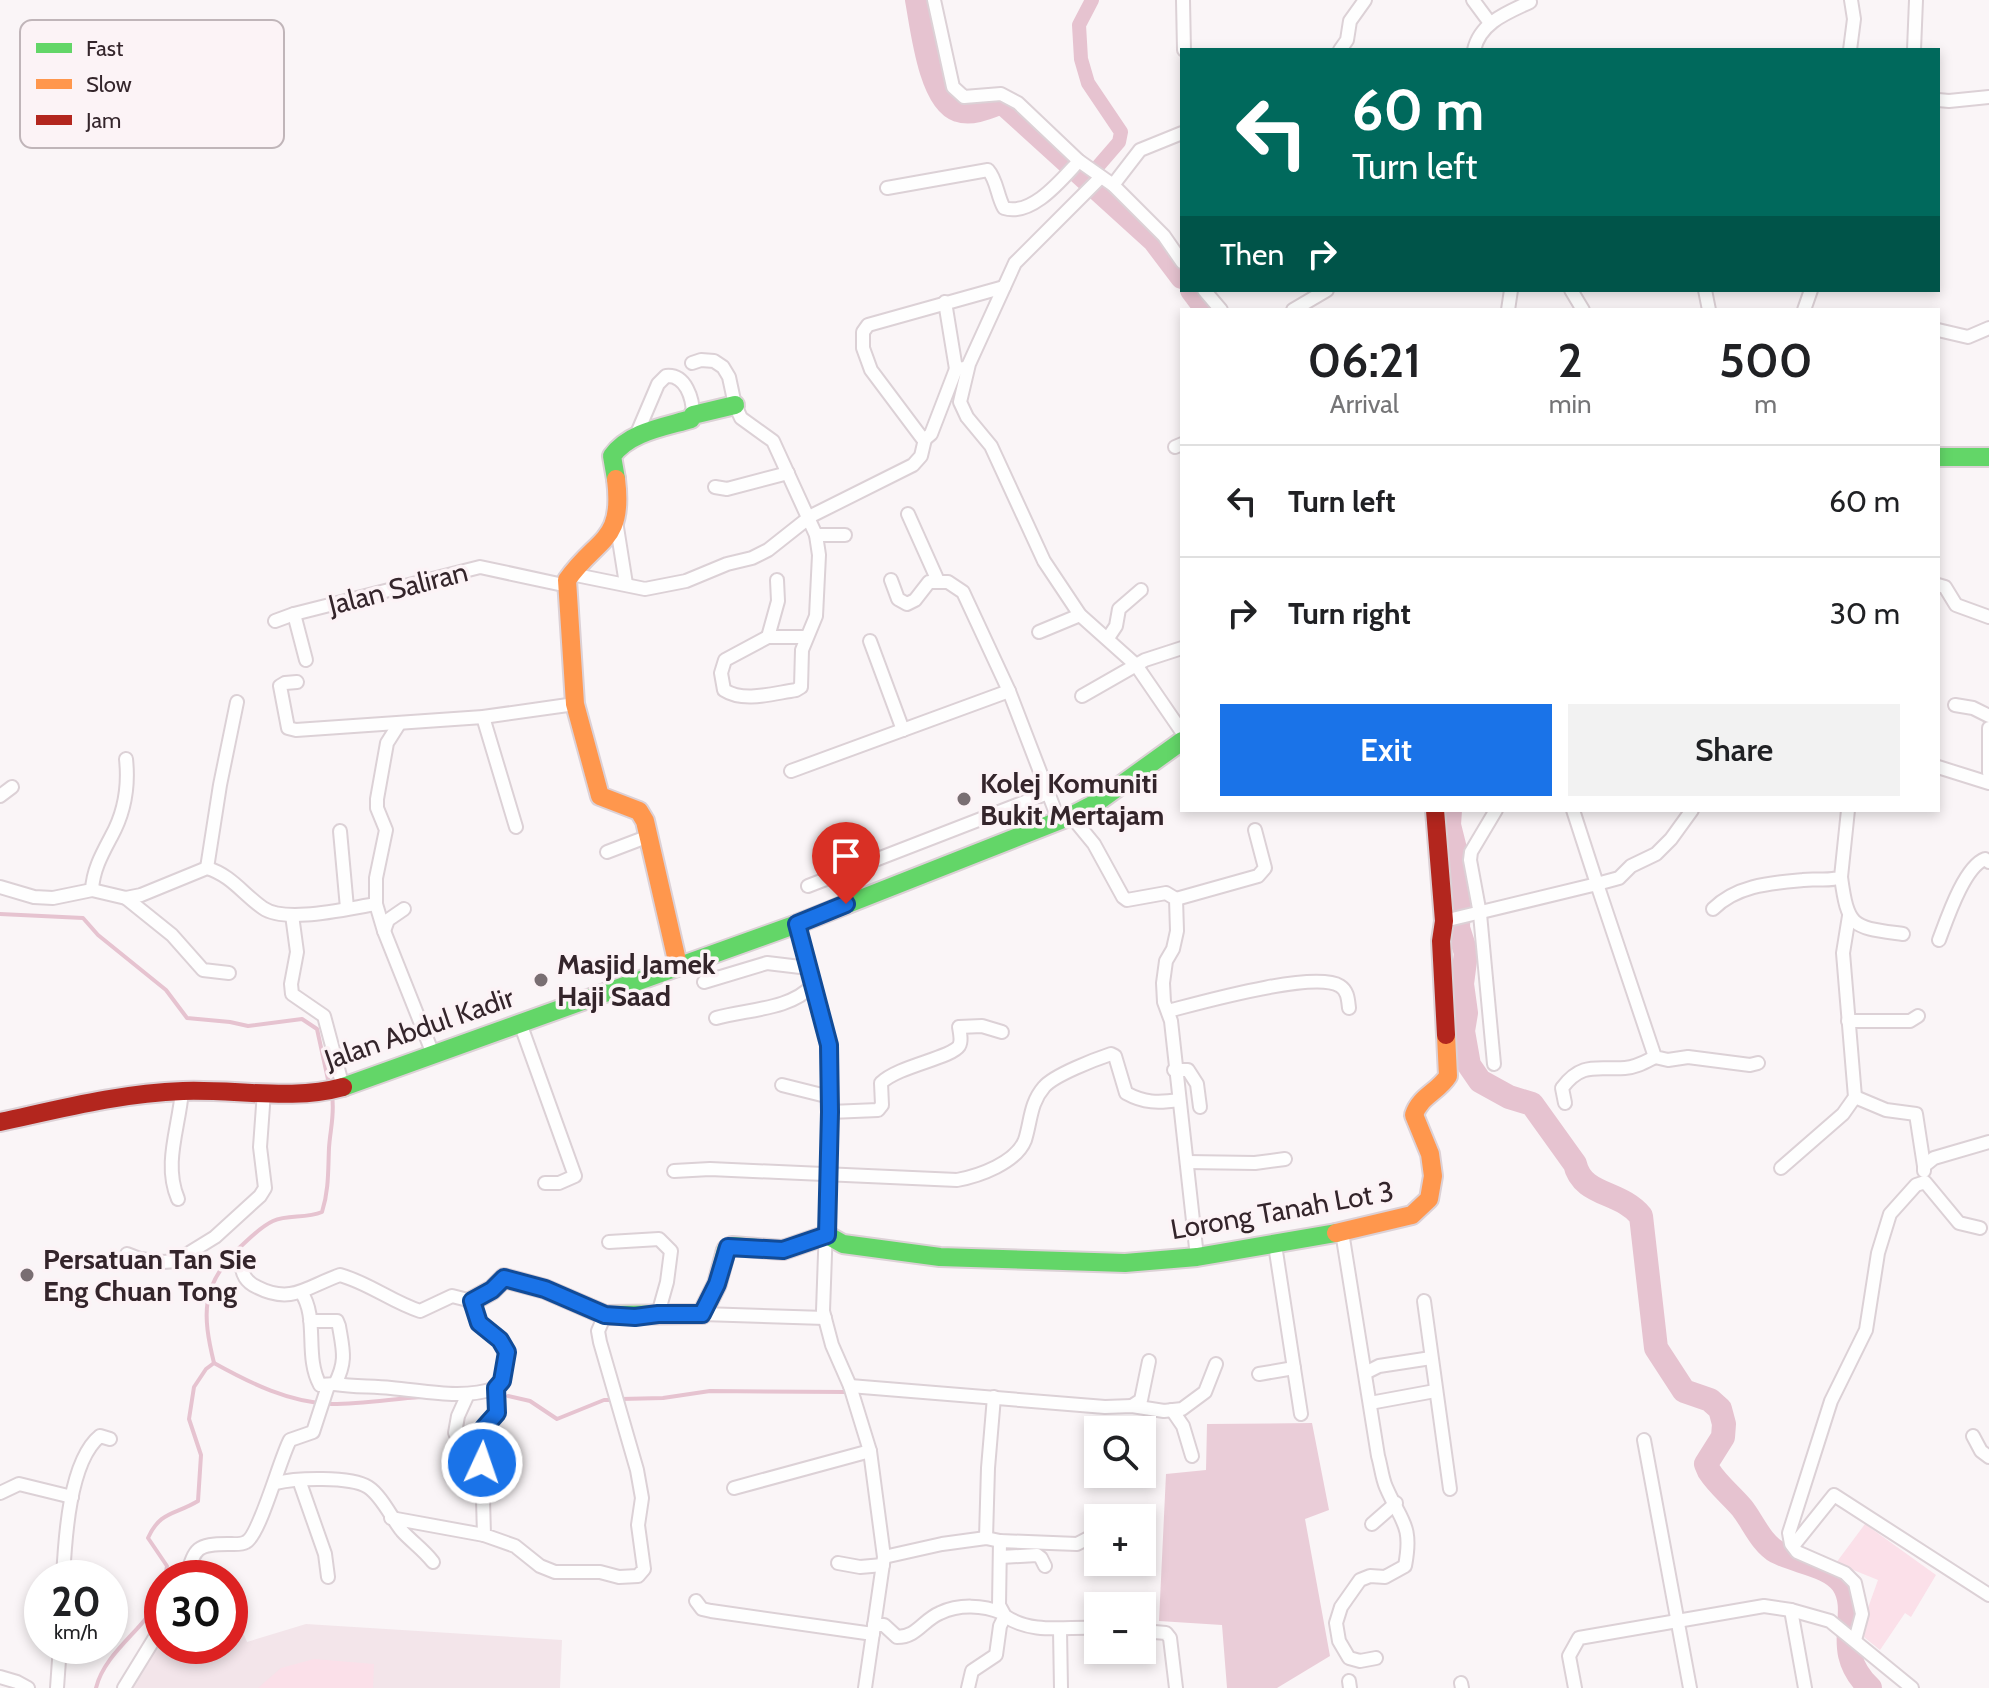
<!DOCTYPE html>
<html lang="en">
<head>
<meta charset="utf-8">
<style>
  body { margin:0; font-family:Cabin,sans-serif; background:#f2f2f2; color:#202124; height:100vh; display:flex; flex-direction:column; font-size:30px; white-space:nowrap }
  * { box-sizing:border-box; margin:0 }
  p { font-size:26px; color:#757577 }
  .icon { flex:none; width:44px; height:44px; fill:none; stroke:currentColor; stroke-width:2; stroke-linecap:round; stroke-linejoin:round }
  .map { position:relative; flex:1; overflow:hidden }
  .details { position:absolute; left:1180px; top:308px; width:760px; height:504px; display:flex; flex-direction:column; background:#fff; border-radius:0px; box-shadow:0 4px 12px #0003 }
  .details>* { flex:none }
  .hud { position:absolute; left:1180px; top:48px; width:760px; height:244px; border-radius:0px; box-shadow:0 4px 12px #0003; background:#00695c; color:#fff; overflow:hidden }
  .fabs { position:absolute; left:1084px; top:1416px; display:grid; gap:16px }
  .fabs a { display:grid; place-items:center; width:72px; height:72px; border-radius:0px; background:#fff; box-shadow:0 4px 12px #0003; font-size:40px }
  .speed { position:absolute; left:24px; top:1560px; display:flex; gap:16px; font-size:40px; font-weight:700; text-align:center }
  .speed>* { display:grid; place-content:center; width:104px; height:104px; border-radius:50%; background:#fff; box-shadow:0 4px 12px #0003; line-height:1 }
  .speed small { font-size:20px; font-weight:400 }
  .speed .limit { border:12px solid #d22; background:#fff; color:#111 }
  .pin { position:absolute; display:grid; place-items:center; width:68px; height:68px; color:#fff; margin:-82px -34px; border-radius:50% 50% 50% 0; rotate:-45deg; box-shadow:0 0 8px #0007 }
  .pin .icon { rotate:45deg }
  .me { position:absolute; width:88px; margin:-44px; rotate:3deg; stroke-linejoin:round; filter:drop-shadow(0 0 6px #0008) }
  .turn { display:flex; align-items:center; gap:28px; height:168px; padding:0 40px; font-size:36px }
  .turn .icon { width:104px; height:104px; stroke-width:2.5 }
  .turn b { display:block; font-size:56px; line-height:68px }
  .then { display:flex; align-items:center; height:76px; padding:0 40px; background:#0003; gap:16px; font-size:30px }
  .eta { display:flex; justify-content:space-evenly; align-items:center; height:136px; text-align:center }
  .eta b { font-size:48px; font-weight:600; line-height:56px }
  .cta { display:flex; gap:16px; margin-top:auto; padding:16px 40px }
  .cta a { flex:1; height:92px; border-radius:0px; background:#1a73e8; color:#fff; font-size:32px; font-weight:600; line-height:92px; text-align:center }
  .cta a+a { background:#f2f2f2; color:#202124 }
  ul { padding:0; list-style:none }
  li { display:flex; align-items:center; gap:24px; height:112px; padding:0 40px; border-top:2px solid #e0e0e0 }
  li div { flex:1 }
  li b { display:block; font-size:30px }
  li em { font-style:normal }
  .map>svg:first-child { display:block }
  .built { fill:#f3e5ea }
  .green { fill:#fbe0e9 }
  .forest { fill:#eacdd8 }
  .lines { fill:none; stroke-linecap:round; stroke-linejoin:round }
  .stream { stroke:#e6c3d0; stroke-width:4 }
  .canal { stroke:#e6c3d0; stroke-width:14 }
  .river { stroke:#e6c3d0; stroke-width:24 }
  .street-casing { stroke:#dcd1d6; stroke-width:16 }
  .fast-casing { stroke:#dcd1d6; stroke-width:22 }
  .slow-casing { stroke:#dcd1d6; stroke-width:22 }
  .jam-casing { stroke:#dcd1d6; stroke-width:22 }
  .street { stroke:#fefefe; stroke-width:12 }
  .fast { stroke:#63d668; stroke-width:18 }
  .slow { stroke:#ff974d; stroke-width:18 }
  .jam { stroke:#b3261e; stroke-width:18 }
  .route-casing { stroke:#114b97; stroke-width:20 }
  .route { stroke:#1a73e8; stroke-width:14 }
  .poi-dot { fill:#796e72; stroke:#fcf3f6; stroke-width:3 }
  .labels { text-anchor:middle; stroke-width:7; stroke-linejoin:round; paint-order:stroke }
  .street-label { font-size:28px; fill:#34252b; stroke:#fcf3f6 }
  .poi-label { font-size:28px; font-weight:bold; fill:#34252b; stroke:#fcf3f6; text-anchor:start }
  .key { fill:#fcf3f6; stroke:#c0b5b9; stroke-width:2 }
  .key-label { font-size:22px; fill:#34252b }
</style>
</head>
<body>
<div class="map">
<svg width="1989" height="1688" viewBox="0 0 1989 1688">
  <rect width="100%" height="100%" fill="#faf5f7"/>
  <!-- built -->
  <path class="built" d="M230,1611L235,1614L247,1642L306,1624L562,1640L560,1688H131L162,1635V1646H230Z"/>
  <!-- green -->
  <g class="green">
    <path d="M1865,1524L1936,1575L1911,1617L1905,1613L1880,1650L1859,1633L1878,1580L1836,1563Z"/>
    <path d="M314,1659L374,1664L373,1688H258L281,1668Z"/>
  </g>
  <!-- forest -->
  <path class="forest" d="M1312,1423L1329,1510L1305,1519L1330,1656L1277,1688H1227L1222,1625L1159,1621L1166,1474L1206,1470L1207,1424Z"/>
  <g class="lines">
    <!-- stream -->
    <g class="stream">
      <path d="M0,914L83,918L98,935L166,990L187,1018L230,1022L248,1026L302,1019L317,1029L329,1084"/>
      <path d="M214,1363C202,1314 201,1285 239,1248C250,1238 260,1227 273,1221C288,1214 305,1219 322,1212C329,1190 328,1170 329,1148C330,1130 335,1114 332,1096"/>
      <path d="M508,1396L530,1401L557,1419L604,1400H612"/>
      <path d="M621,1399L663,1398L710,1391L846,1392"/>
      <path d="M165,1578L167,1566L148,1538C160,1511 175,1515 198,1501L201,1455L189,1419L194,1387L206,1369L214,1363C250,1383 290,1403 332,1404C362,1404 392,1399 421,1397"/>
      <path d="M96,1688C103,1659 131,1638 148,1616C155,1608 158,1597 162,1587"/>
    </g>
    <!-- canal -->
    <path class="canal" d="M1087,179L1119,142L1121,132L1088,83L1081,59L1079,25L1092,0"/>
    <!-- river -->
    <g class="river">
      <path d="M917,0C922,26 930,101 958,110C972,115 989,107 1002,102L1154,240L1182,277"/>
      <path d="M1192,290L1207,310"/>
      <path d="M1450,810L1449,825L1460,869L1458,928L1466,953L1462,984L1466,1013L1463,1031L1469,1065L1480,1081L1509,1097L1532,1104L1575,1164C1582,1196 1621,1191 1641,1216L1656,1348L1684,1391L1710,1400L1720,1409L1724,1424L1723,1437L1706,1464L1709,1471C1718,1485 1731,1495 1742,1508C1753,1522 1761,1543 1777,1552C1796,1562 1830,1565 1843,1584C1863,1615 1829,1649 1870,1688"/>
    </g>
    <defs>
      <g id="street">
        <path d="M934,0L953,87L964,97L1001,94L1018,103L1079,161L1113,185L1164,236L1182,262"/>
        <path d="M1183,0L1184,50"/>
        <path d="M1473,0L1490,23"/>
        <path d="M1340,50L1347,40L1350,21L1365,0"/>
        <path d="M1474,50C1480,23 1506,13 1530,2"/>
        <path d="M1850,50L1854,19L1851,0"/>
        <path d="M1914,50L1916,0"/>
        <path d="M1938,100L1949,101L1989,97"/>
        <path d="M1101,177L1015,263L969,364L960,402L967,417L991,446L1044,561L1080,615L1136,665L1182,732"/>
        <path d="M1113,185L1140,150L1182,133"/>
        <path d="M887,188L988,170C997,180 997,196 1004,208C1032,217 1062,179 1079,161"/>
        <path d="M1204,290L1221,310"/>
        <path d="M1571,290L1583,310"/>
        <path d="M1705,290L1709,310"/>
        <path d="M945,302L956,369L965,368"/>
        <path d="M1293,310L1327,290"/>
        <path d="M1508,310L1511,290"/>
        <path d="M1804,310L1811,290"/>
        <path d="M1938,330L1968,337L1989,328"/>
        <path d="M692,363L701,360L714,361L723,367L729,377L735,405L741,418L773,441L816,535L819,555L816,616L802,650L801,687L796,690C774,693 744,703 724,690L721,673L725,660L768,637H806"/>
        <path d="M956,369L931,434L925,439L922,438L871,370L863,348V332L868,325L1004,287"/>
        <path d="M635,438L658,384L666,376C686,374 693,399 693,415"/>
        <path d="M1175,447L1182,444"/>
        <path d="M715,487L727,489L788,473"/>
        <path d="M908,514L938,581"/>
        <path d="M616,521L626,584"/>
        <path d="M816,535H845"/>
        <path d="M571,574L645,589L686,581L727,564L752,558L768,550L811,516L913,465L921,456L925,439"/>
        <path d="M891,580L898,599L907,604L915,600L929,582H948L963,592L1009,691L1059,821"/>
        <path d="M1938,585L1945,587L1956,605L1989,617"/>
        <path d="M294,614L306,660"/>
        <path d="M275,621L294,614L480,567L568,586"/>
        <path d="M1039,632L1080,615"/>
        <path d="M768,637L778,601L777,580"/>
        <path d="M1108,638L1116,626L1119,609L1141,590"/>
        <path d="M870,641L903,730"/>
        <path d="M297,682L285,683L280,686L288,728L296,730L483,717L575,704"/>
        <path d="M1082,696L1145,660L1182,648"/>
        <path d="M1955,705L1973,708L1989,716"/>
        <path d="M483,717L516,827"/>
        <path d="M399,724L387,743L377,799V808L386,830L376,878V904L384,931L433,1054"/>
        <path d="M1989,728V773"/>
        <path d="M1938,767L1989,783"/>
        <path d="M791,771L1009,691"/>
        <path d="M0,796L12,787"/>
        <path d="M1573,810L1597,884L1619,878L1631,866L1656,854L1671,839L1692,810"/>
        <path d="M1071,816L1094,844L1123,897L1127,900L1166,893L1176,899L1177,931L1173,949L1166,961L1163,983L1164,1002L1171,1021L1197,1257"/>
        <path d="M340,831L347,908"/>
        <path d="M607,852L649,836"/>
        <path d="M207,868L220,785L237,702"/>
        <path d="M1841,877C1848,929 1853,927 1903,934"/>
        <path d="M808,886L1048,793"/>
        <path d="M0,887L34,897L53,898L92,890L126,898L141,895L207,868C231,875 244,895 263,908C286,924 349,908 376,904"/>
        <path d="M92,890C93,870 102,854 111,837C125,812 129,787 126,759"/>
        <path d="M126,898L172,935L203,970L229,973"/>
        <path d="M1176,899L1258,876L1265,868L1255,830"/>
        <path d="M1713,909C1737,885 1771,883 1803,880C1816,878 1829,882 1841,877L1848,810"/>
        <path d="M292,915L297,952L291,984L292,994L324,1016L343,1087"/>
        <path d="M1444,921L1597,884L1655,1057L1668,1060L1688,1057L1750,1065L1758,1063"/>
        <path d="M797,924L829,1045L830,1112L823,1311L832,1345L850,1386L870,1451L884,1557L865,1688"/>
        <path d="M384,931L388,920L404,909"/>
        <path d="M1939,940C1947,919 1964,867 1985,859L1989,862"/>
        <path d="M704,982L767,963L809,968"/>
        <path d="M1168,1011C1199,1003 1314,970 1340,986C1348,991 1348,1000 1349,1008"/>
        <path d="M716,1018C748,1009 790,1010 813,985"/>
        <path d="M1848,1021H1910L1918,1016"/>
        <path d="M520,1023L575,1176L559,1183H545"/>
        <path d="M1494,1064L1480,914L1470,860L1471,852L1496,810"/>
        <path d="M1174,1070H1188L1197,1084L1200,1107"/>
        <path d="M782,1085L830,1097"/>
        <path d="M1855,1097L1886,1110L1916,1114L1924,1166"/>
        <path d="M1565,1103L1562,1088C1582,1061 1598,1070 1625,1068C1637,1067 1645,1062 1655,1057"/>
        <path d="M830,1112L878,1110L882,1105L881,1083C898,1066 951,1058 959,1046C962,1041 960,1033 959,1027L982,1026L1002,1032"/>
        <path d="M1187,1162L1255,1163L1285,1159"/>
        <path d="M1781,1168L1843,1114L1855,1097L1843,953L1849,916"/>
        <path d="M674,1171L710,1169L957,1180C979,1176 1016,1163 1025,1140C1031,1121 1030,1103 1044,1087C1054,1075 1096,1059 1111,1054L1115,1056L1126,1093C1144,1103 1158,1103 1179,1100"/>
        <path d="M1924,1171V1166L1934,1158L1989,1142"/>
        <path d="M178,1199C163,1164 179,1128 182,1091"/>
        <path d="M1342,1232L1378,1456C1381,1466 1382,1478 1386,1487C1401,1522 1413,1524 1405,1566L1385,1577L1370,1576L1360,1580L1341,1607L1336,1623L1339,1641L1349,1658L1360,1661L1376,1658"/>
        <path d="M609,1242L659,1239L671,1251L667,1282L658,1314"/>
        <path d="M1275,1245L1301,1414"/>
        <path d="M127,1254L140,1259L163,1262L176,1261L215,1237L260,1196L265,1188L260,1147L264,1092"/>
        <path d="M241,1262C242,1275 246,1282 257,1287C292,1305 308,1286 340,1275C369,1283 392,1302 420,1311L452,1296L472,1301L479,1323L500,1340L507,1352L502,1381L496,1388L497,1413L478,1433L477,1446L482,1463L484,1535L515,1546L540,1566L555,1572H600L619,1577L638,1576L644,1569L638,1525L642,1498L637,1470L600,1342L598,1331L605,1315"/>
        <path d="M301,1292C319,1318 304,1356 320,1385L335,1384C347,1361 343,1350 339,1326L337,1321H310"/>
        <path d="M1424,1301L1450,1489"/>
        <path d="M702,1314L825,1318"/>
        <path d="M1365,1373L1379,1366L1431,1358"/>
        <path d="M1259,1374L1294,1368"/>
        <path d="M335,1384C354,1387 372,1386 391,1388C426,1391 463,1400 496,1388"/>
        <path d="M850,1386L1105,1407L1132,1406L1164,1411L1182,1409L1205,1392L1216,1364"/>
        <path d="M468,1394L458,1416L455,1433L460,1441L477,1446"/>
        <path d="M1370,1403L1435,1391"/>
        <path d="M1132,1406L1141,1400L1149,1361"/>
        <path d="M1172,1410L1183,1426L1192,1456"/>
        <path d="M1973,1436L1981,1451L1989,1457"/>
        <path d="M1644,1440L1690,1688"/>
        <path d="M299,1480L325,1554L328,1577"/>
        <path d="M276,1483C295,1478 351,1476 368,1487C382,1496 392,1519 402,1531C412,1542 424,1550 433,1562"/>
        <path d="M734,1488L870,1451"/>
        <path d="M0,1493L19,1484L72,1497"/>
        <path d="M391,1518L484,1535"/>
        <path d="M1372,1524L1396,1503"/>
        <path d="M986,1538L988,1468L994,1397"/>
        <path d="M1000,1541L999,1605L1005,1616C1033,1635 1067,1626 1098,1628"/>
        <path d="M1793,1546L1834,1495L1989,1595"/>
        <path d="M884,1557L942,1544L986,1538L1000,1541L1077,1544L1098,1533"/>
        <path d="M1001,1557L1037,1555L1041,1558L1045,1566"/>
        <path d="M838,1563L860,1567L883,1565"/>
        <path d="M63,1578C65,1540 69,1461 100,1436L110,1439"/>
        <path d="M186,1578C195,1549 195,1544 228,1544C234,1544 241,1545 246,1542C260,1535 280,1458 290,1440L313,1432L328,1386"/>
        <path d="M696,1601L702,1609L711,1611L873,1634"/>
        <path d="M1791,1610L1805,1688"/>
        <path d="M874,1625H884L897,1637C917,1637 923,1620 940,1613C959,1604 983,1605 1002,1613"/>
        <path d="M1060,1630L1061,1688"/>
        <path d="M1142,1631L1166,1633L1170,1638L1176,1688"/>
        <path d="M1855,1640L1862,1614L1855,1583L1845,1573L1797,1552L1791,1544L1789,1533L1831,1401L1866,1330L1878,1253L1890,1214L1916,1185L1925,1182L1959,1223L1980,1228"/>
        <path d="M0,1677L17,1682L28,1688"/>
        <path d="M1349,1681L1350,1688"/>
        <path d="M1461,1683L1462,1688"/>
        <path d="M57,1688L60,1646"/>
        <path d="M124,1688L162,1626"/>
        <path d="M968,1688L972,1671L996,1655L1000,1626L1005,1616"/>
        <path d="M1575,1688L1569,1656L1579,1638L1764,1606L1791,1610L1830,1621L1912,1688"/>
      </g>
      <g id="fast">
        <path d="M1938,457H1989"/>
        <path d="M616,479L612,456C629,432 664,427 691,419L693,415L735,405"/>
        <path d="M343,1087L797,924L1071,816L1096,803L1182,741"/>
        <path d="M472,1301L492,1290L504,1278L545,1289L605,1315L702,1314L717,1284L726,1250L732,1246L783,1250L827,1235L843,1244L940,1257L1125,1263L1197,1257L1336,1233"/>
      </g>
      <g id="slow">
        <path d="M616,479C624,543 597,537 567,580L575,704L600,796L639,811L645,821L678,965"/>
        <path d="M1336,1233L1412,1215L1429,1199L1433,1176L1430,1154L1414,1115C1420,1096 1438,1092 1448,1076L1446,1035"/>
      </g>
      <g id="jam">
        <path d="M1435,810L1444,921L1441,941L1446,1035"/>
        <path d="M0,1122C60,1109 121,1093 183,1091C235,1089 293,1101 343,1087"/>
      </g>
    </defs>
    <!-- street casing -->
    <use href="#street" class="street-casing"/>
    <!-- fast casing -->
    <use href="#fast" class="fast-casing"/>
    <!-- slow casing -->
    <use href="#slow" class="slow-casing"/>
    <!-- jam casing -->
    <use href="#jam" class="jam-casing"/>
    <!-- street -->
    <use href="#street" class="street"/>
    <!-- fast -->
    <use href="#fast" class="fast"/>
    <!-- slow -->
    <use href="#slow" class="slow"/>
    <!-- jam -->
    <use href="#jam" class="jam"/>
  </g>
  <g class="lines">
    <defs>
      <path id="route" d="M482,1463C473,1434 479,1434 497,1413L496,1388L502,1381L507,1352L500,1340L479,1323L472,1301L492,1290L504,1278L545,1289L605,1315L635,1317L658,1314H702L717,1284L728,1247L783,1250L827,1235L830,1112L829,1045L797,924L846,904"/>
    </defs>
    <!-- route casing -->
    <use href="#route" class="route-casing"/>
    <!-- route -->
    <use href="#route" class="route"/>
  </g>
  <!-- markers -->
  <g class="poi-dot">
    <circle cx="964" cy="799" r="8"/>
    <circle cx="541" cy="980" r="8"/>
    <circle cx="27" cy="1275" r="8"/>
  </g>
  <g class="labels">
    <!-- street labels -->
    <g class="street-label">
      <text transform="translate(398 588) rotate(-14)" y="10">Jalan Saliran</text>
      <text transform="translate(419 1028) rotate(-19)" y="10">Jalan Abdul Kadir</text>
      <text transform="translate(1282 1210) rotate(-10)" y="10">Lorong Tanah Lot 3</text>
    </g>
    <!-- poi labels -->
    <g class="poi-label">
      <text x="980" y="793">Kolej Komuniti<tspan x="980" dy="32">Bukit Mertajam</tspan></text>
      <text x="557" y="974">Masjid Jamek<tspan x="557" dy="32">Haji Saad</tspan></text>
      <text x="43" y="1269">Persatuan Tan Sie<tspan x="43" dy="32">Eng Chuan Tong</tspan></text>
    </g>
  </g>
  <!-- legend -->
  <rect x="20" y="20" width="264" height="128" rx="12" class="key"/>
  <rect x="36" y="43" width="36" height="10" fill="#63d668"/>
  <rect x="36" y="79" width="36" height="10" fill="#ff974d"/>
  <rect x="36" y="115" width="36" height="10" fill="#b3261e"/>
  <g class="key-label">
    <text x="86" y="56">Fast</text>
    <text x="86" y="92">Slow</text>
    <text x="86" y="128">Jam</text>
  </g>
</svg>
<div class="fabs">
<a><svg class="icon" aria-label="search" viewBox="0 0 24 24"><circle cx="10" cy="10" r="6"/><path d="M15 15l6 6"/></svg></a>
<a>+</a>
<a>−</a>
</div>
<div class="speed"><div>20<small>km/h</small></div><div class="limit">30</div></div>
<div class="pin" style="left:846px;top:904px;background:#d93025"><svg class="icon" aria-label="arrive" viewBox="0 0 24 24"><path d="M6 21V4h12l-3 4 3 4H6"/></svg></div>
<svg class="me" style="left:482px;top:1463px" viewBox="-20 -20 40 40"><circle r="17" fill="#1a73e8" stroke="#fff" stroke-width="3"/><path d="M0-11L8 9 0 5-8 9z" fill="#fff"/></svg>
<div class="hud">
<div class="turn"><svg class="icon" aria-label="left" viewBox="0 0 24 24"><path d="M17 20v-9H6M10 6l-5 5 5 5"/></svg><div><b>60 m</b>Turn left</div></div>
<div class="then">Then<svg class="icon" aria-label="right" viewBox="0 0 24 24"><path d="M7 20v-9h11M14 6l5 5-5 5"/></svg></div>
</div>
<section class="details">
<div class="eta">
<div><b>06:21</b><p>Arrival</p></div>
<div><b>2</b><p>min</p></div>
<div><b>500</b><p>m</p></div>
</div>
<ul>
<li><svg class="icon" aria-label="left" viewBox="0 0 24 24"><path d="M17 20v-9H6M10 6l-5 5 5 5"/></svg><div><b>Turn left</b></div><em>60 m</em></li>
<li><svg class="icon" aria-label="right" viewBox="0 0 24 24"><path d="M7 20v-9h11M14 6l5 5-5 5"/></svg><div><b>Turn right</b></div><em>30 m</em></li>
</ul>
<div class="cta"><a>Exit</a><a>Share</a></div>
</section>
</div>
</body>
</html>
